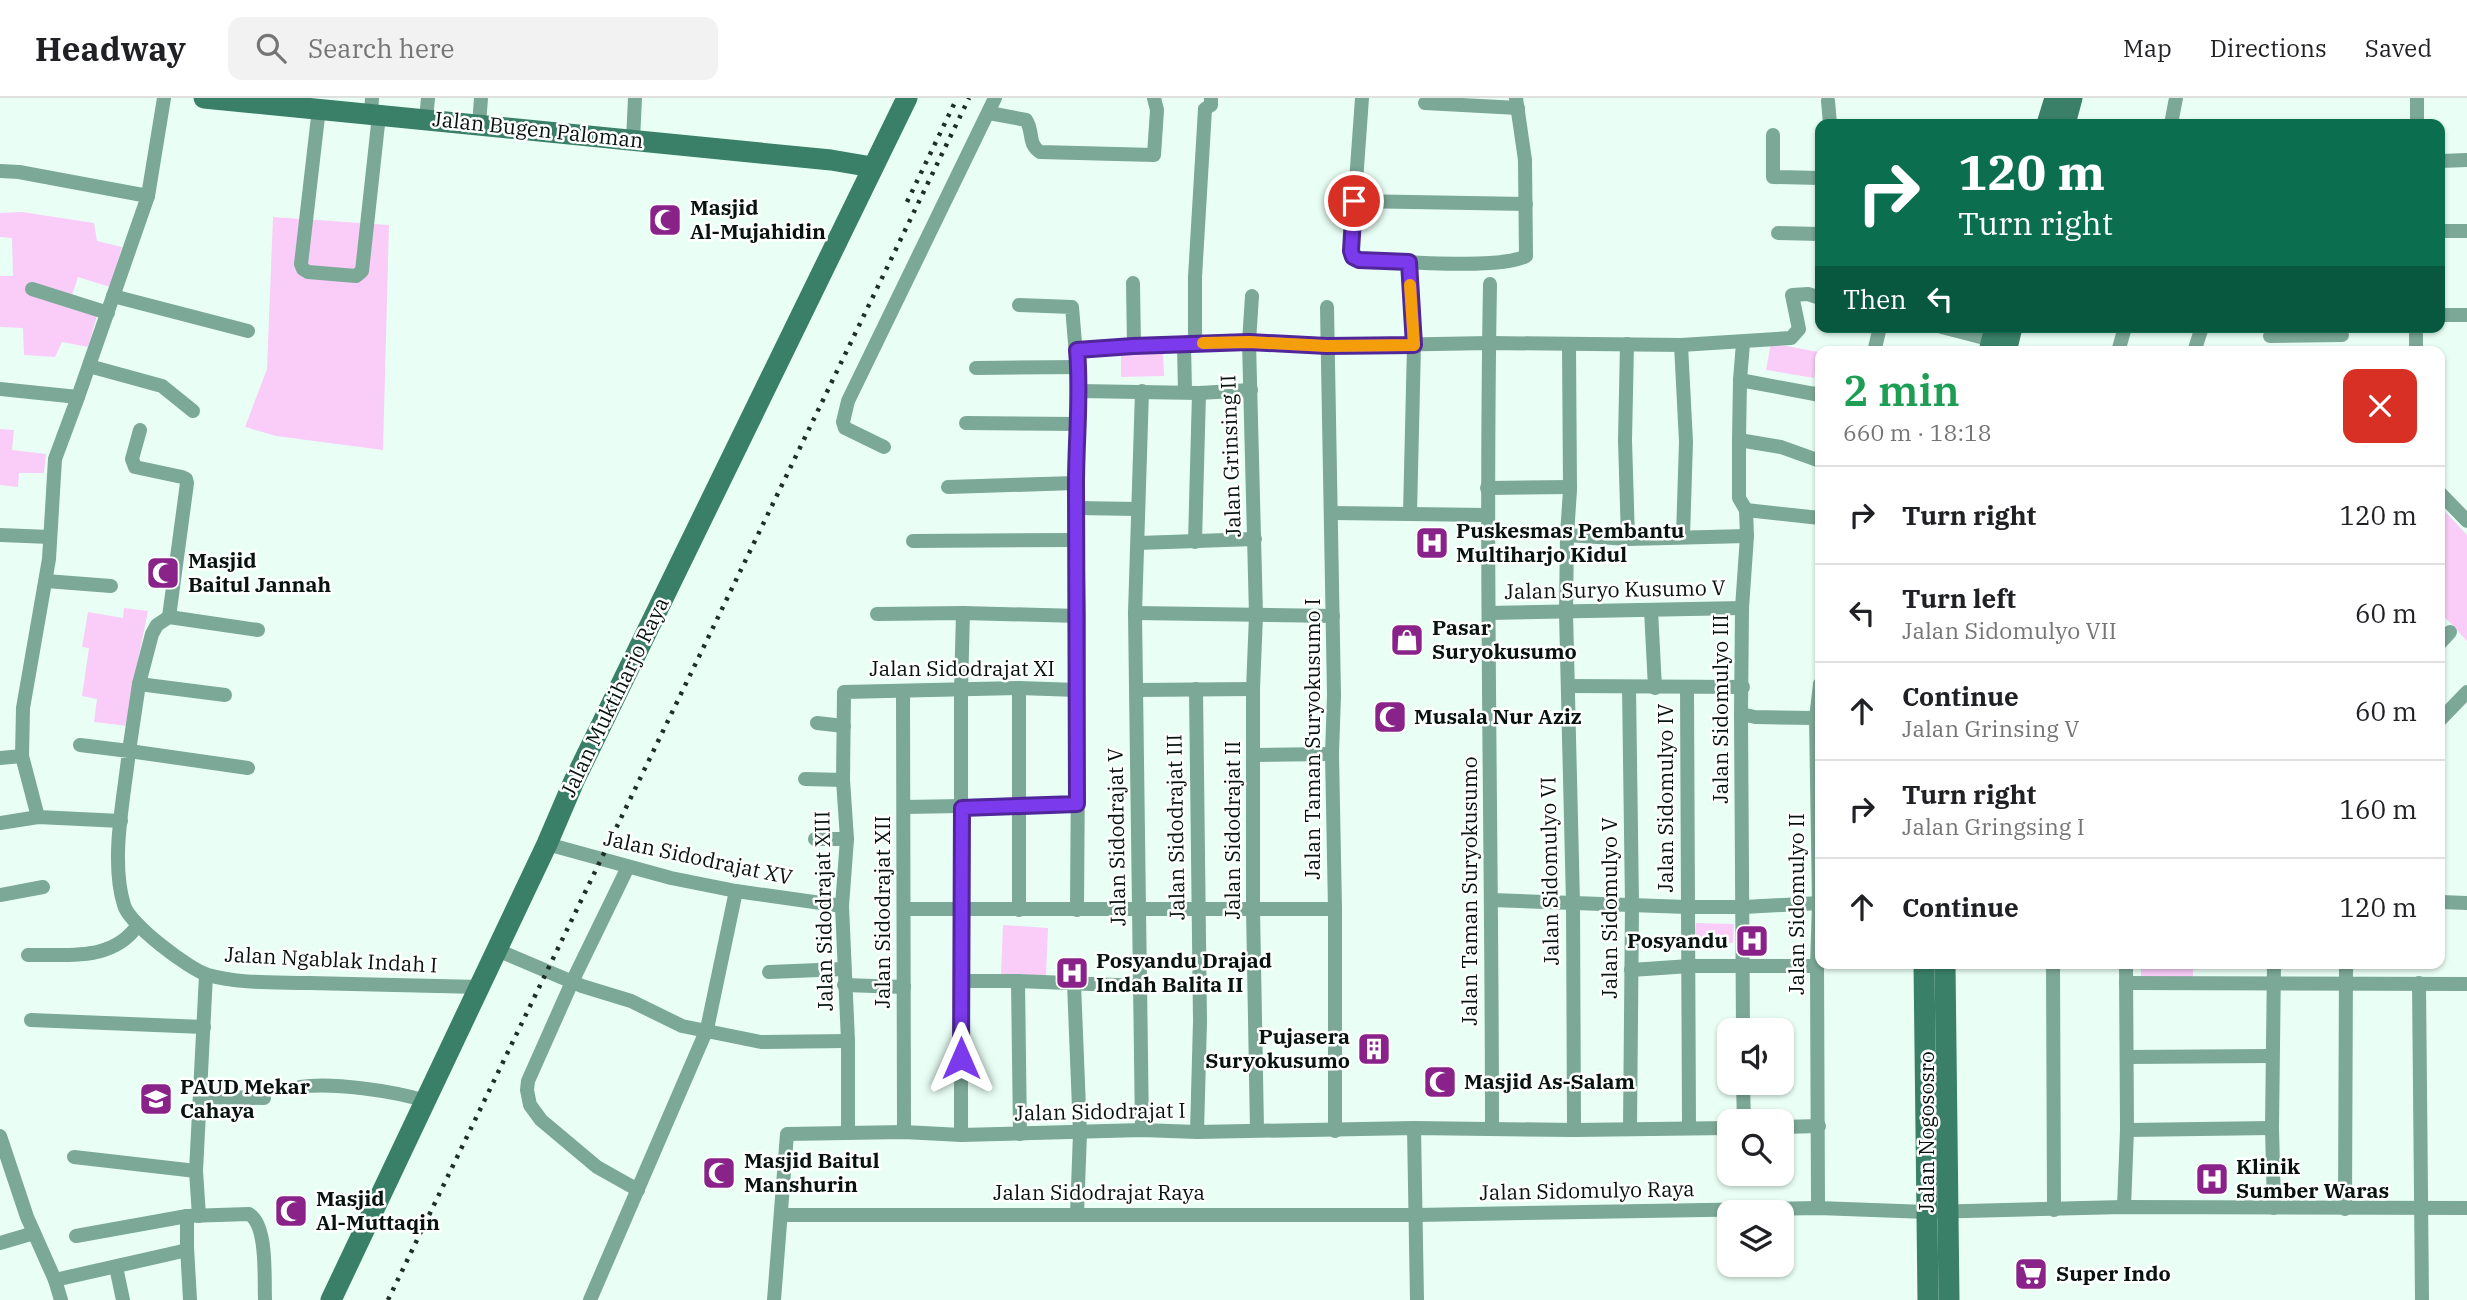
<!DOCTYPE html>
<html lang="en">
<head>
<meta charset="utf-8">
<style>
  body { margin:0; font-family:"IBM Plex Serif",serif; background:#f2f2f2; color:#202124; height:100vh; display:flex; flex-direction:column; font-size:26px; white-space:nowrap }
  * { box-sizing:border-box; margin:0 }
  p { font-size:23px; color:#757577 }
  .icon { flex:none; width:38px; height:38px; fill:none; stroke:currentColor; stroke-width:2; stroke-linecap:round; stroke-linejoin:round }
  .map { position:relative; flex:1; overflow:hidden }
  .panel { position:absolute; left:1815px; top:248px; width:630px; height:623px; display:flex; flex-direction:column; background:#fff; border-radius:14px; box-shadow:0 2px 5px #0004 }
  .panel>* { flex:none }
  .top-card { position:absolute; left:1815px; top:21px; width:630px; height:214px; border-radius:14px; box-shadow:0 2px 5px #0004; background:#0b6e4f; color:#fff; overflow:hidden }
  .fabs { position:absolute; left:1717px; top:920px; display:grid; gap:14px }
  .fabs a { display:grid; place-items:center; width:77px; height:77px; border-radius:14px; background:#fff; box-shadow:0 2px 5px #0004; font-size:35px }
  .pin { position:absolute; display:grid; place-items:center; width:60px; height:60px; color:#fff; margin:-30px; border:4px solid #fff; border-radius:50%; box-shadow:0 2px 7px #0007 }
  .me { position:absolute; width:77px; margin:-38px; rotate:0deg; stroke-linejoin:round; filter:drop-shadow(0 0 5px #0008) }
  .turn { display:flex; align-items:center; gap:24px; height:147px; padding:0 28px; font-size:32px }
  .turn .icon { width:91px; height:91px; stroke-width:2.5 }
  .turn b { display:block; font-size:49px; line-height:60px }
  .then { display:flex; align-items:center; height:66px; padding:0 28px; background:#0003; gap:14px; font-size:26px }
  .round { display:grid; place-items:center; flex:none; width:74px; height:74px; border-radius:14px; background:#f2f2f2 }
  .summary { display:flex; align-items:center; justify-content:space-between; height:119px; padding:0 28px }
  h1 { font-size:42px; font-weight:600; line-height:52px; color:#1e9e55 }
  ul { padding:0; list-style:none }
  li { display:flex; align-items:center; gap:21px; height:98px; padding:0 28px; border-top:2px solid #e0e0e0 }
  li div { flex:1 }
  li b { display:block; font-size:26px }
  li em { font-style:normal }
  header { display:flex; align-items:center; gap:42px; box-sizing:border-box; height:98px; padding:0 35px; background:#fff; border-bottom:2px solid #e0e0e0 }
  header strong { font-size:33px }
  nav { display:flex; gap:38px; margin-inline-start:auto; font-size:24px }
  .search { width:490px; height:63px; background:#f2f2f2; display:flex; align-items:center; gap:18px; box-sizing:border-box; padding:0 24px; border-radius:14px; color:#757577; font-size:26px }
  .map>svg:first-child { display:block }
  .green { fill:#f9cdf7 }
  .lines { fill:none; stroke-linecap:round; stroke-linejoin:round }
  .street { stroke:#7ca897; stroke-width:14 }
  .secondary { stroke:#3a8069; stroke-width:21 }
  .rail { stroke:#202e29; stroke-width:4.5; stroke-dasharray:3.5 7; stroke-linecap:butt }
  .route-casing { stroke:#51269a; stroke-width:18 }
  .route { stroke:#7c3aed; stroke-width:12 }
  .slow { stroke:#f59e0b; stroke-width:12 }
  .labels { text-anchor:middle; stroke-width:5; stroke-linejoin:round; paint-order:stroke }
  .street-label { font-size:21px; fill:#06130f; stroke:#fff }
  .poi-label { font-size:21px; font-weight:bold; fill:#06130f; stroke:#fff; text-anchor:start }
</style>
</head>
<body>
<header>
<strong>Headway</strong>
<div class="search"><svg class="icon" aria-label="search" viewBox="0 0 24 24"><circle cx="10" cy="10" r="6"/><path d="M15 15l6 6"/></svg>Search here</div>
<nav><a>Map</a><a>Directions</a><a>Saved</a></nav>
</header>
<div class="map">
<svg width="2467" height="1202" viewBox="0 0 2467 1202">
  <rect width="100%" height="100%" fill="#e9fff6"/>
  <!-- green -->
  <g class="green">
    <path d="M22,114L94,125L97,143L122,149L110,189L78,179L68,210L97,218L88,249L62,244L55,259L24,257L23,230L0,229V178H13L12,140L0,139V115Z"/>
    <path d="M273,119L389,127L383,352L276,338L245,329L267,271Z"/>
    <path d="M1771,245L1818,254L1814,280L1766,272Z"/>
    <path d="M1163,254L1164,278L1121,279V255Z"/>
    <path d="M0,331L14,332L12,352L46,356L44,375H19L18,389L0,387Z"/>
    <path d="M2440,408L2467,437V543L2440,514Z"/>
    <path d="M124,510L148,513L136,572L128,628L94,624L97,601L82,598L89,550L82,549L88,514L123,520Z"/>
    <path d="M1696,825L1734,826L1733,845L1695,844Z"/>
    <path d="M1003,827L1048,830L1046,878L1001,876Z"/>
    <path d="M2141,866H2193V881L2141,882Z"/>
  </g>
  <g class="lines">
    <!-- street -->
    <g class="street">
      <path d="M1362,0L1351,153L1353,159L1359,162C1395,163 1499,172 1526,158L1525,62L1516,0"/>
      <path d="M2417,0V26"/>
      <path d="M1828,3L1830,26"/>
      <path d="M1425,5L1518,10"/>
      <path d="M319,10L301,166L303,171L308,174L356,178L362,173L379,17"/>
      <path d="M989,15L1026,22C1034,34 1027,45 1040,54L1154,57L1157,12L1154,0"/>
      <path d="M371,16L372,0"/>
      <path d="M426,21L428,0"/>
      <path d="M2171,26L2176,0"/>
      <path d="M479,27L481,0"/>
      <path d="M1773,37V79L1820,80"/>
      <path d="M633,42L635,0"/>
      <path d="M2440,63L2467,62"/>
      <path d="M0,73L19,74L148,98"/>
      <path d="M1354,103L1526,106"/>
      <path d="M2440,133H2467"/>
      <path d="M1778,135L1820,136"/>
      <path d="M1409,164L1414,247L1410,416"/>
      <path d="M1133,185L1134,248"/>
      <path d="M1490,186C1485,467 1492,749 1492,1030"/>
      <path d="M32,191L108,215"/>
      <path d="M113,198L248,233"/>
      <path d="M1252,198L1249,244L1256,517L1253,591V811L1257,1031"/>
      <path d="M1019,207L1072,209L1079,293L1076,385L1079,518L1077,812"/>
      <path d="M1327,209L1334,597L1332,656L1335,811V1033"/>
      <path d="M2440,217H2467"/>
      <path d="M1942,229L1992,242"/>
      <path d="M2416,229V254"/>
      <path d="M2270,238L2342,237"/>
      <path d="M1195,246V179L1205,11L1211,7V0"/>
      <path d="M1627,246L1625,342L1628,441"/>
      <path d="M1184,247L1185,294"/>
      <path d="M1569,247L1570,392L1567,437L1566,514L1573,805L1574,1032"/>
      <path d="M1681,247L1686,344L1683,438"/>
      <path d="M1077,252L1134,248L1249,244L1327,248L1489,245L1681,247L1791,240L1799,231L1792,197L1808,196L1820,200"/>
      <path d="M1874,254L1880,229"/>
      <path d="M2118,254L2125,229"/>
      <path d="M2194,254L2202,229"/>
      <path d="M89,268L162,288L193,313"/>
      <path d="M976,270L1079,269"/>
      <path d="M1740,282L1820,297"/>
      <path d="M0,291L78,299"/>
      <path d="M1079,293L1199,295L1251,292"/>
      <path d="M1142,293L1135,515L1142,1032"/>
      <path d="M966,325L1078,326"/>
      <path d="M140,332L132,361L135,369L182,379L186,381L187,385L169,519"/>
      <path d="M1739,342L1781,349L1820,363"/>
      <path d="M884,349L845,330L843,324L848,303L995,0"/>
      <path d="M948,389L1076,385"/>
      <path d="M1487,390L1570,389"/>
      <path d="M2440,395L2467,423"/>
      <path d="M1077,410L1138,411"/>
      <path d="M1746,412L1820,420"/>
      <path d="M1331,415L1487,417"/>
      <path d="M0,437L50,439"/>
      <path d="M1567,437L1628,441L1747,438"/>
      <path d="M913,443L1077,442"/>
      <path d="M1195,444L1199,295"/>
      <path d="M1138,445L1255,441"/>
      <path d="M46,483L111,488"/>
      <path d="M1651,512L1655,590"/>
      <path d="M1135,515L1333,518"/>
      <path d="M1489,515L1742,510"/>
      <path d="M877,516L963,515L1079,518"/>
      <path d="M2440,545L2450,534"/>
      <path d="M139,586L225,597"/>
      <path d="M1568,588L1743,589"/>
      <path d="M1629,589L1632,806L1630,1031"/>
      <path d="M1019,590V812"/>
      <path d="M1687,590L1689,1029"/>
      <path d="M1196,591L1200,923L1197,1034"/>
      <path d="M1136,592L1253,591"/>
      <path d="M903,593L904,1034"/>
      <path d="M1741,616L1755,619L1816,620"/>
      <path d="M2440,622L2467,594"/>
      <path d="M817,625L844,628"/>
      <path d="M80,647L129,653C124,700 110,762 124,807C129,826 190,872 208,877C240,886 276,884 309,885C366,886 423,888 480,889"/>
      <path d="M1254,657L1332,656"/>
      <path d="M0,660L22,658"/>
      <path d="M248,670L129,653L139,586L152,536L157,527L169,519L258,532"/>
      <path d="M805,681L843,682"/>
      <path d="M904,709L1077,706"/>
      <path d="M38,719L22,658L23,610L49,461L55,361L78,299L148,98L164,0"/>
      <path d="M0,725L38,719L121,723"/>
      <path d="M815,741H847"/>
      <path d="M547,746L671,780L736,793L842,808"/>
      <path d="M628,769L572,884L528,983L527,992L530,1007L541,1022L597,1069L638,1092"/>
      <path d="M0,797L43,789"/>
      <path d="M1492,802L1687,809H1744L1820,805"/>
      <path d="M2440,804L2467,805"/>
      <path d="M905,811H1335"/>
      <path d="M497,852L582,888L631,903L682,928L761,944L848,943"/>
      <path d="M28,857C69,856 112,864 138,827"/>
      <path d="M2053,866L2054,1112"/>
      <path d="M2274,866L2272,1030L2274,1110"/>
      <path d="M1631,872L1690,868H1817"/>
      <path d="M769,874L844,871"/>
      <path d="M961,883H1018L1141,888"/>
      <path d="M1018,883L1020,1036"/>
      <path d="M2126,885L2467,886"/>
      <path d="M2419,885L2422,1202"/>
      <path d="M1074,886L1080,1035L1077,1116"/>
      <path d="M844,887L904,889"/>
      <path d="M31,922L204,929"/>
      <path d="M1743,933L1741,616L1742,510L1747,438L1746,412L1739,400V342L1740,282L1743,245"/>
      <path d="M2128,959L2272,958"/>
      <path d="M1743,985L1744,1024"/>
      <path d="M300,989C332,984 394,993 426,1003"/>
      <path d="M200,999L264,1000"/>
      <path d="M1782,1029L1819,1028"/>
      <path d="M1414,1030L1417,1202"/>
      <path d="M2127,1032L2272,1030"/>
      <path d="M848,1035V943L842,808L847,741L843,682L844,594L1019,590L1077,592"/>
      <path d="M961,1037V591L963,515"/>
      <path d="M0,1038L27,1119L55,1182L61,1202"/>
      <path d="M74,1059L196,1073"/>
      <path d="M2124,1109L2127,1032L2126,866"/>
      <path d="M1818,1110L1817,868L1819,805L1816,620L1820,586"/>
      <path d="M2345,1111L2346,866"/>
      <path d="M782,1117H1416L1818,1110L1927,1114L2124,1109L2467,1110"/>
      <path d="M199,1118L196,1073L206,877"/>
      <path d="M76,1138L187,1118L249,1116C268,1127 264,1181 265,1202"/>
      <path d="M0,1145L34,1135"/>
      <path d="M187,1149L190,1202"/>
      <path d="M116,1169L123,1202"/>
      <path d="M55,1182L183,1153L187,1149V1118"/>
      <path d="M590,1202L707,931L736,793"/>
      <path d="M774,1202L787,1036L904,1034L961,1037L1142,1032L1197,1034L1414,1030L1574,1032L1729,1030"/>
    </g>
    <!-- secondary -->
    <g class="secondary">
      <path d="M204,0L831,62L872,69"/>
      <path d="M2047,26L2055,0"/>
      <path d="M2065,26L2072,0"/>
      <path d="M1989,254L1995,229"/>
      <path d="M2006,254L2012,229"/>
      <path d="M1924,866L1928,1202"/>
      <path d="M1945,866L1949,1202"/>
      <path d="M331,1202L547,746L574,683L907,0"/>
    </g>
    <!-- rail -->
    <g class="rail">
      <path d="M907,104L957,0"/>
      <path d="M388,1202L969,0"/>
    </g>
  </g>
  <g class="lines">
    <defs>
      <path id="route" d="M961,960L962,710L1077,706C1077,599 1077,492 1076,386C1076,341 1081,297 1077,252L1133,248L1249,244L1327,248L1414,247L1409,164L1359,162L1353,159L1351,153L1354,103"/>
    </defs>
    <!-- route casing -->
    <use href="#route" class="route-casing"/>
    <!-- route -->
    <use href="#route" class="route"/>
    <!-- slow -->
    <path class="slow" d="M1203,245L1249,244L1327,248L1414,247L1410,187"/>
  </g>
  <!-- icons -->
  <defs>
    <symbol id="mosque-square" viewBox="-11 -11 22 22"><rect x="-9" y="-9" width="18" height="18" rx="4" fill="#89238a" stroke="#fff"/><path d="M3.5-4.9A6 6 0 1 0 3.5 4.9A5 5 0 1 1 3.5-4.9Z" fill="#fff"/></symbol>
    <symbol id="hospital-square" viewBox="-11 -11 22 22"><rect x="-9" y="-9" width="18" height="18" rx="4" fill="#89238a" stroke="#fff"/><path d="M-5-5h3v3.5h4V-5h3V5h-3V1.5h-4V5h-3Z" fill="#fff"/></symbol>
    <symbol id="shop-square" viewBox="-11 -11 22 22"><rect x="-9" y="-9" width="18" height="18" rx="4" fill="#89238a" stroke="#fff"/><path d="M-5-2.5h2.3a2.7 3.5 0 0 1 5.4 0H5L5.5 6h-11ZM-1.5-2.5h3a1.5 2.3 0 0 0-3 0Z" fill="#fff"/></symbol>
    <symbol id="building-square" viewBox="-11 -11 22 22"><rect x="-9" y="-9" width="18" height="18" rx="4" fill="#89238a" stroke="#fff"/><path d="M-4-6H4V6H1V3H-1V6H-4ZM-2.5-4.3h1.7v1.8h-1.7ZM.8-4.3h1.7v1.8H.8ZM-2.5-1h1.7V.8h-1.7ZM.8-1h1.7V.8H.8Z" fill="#fff"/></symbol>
    <symbol id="school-square" viewBox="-11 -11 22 22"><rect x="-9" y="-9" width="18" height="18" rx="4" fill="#89238a" stroke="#fff"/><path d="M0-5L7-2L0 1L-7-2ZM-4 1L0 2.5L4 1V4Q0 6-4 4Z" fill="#fff"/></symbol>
    <symbol id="supermarket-square" viewBox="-11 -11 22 22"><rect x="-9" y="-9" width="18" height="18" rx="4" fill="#89238a" stroke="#fff"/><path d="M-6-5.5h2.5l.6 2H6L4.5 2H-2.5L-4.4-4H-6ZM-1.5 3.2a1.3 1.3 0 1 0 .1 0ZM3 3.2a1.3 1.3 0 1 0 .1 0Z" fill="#fff"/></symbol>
  </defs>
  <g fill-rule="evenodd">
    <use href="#mosque-square" x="646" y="103" width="38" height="38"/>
    <use href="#hospital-square" x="1413" y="426" width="38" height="38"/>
    <use href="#mosque-square" x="144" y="456" width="38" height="38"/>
    <use href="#shop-square" x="1388" y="523" width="38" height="38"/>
    <use href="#mosque-square" x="1371" y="600" width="38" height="38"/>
    <use href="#hospital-square" x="1733" y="824" width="38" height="38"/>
    <use href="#hospital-square" x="1053" y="856" width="38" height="38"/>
    <use href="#building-square" x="1355" y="932" width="38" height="38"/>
    <use href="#mosque-square" x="1421" y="965" width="38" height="38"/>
    <use href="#school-square" x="137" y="982" width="38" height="38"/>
    <use href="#mosque-square" x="700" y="1056" width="38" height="38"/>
    <use href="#hospital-square" x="2193" y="1062" width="38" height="38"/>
    <use href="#mosque-square" x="272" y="1094" width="38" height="38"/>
    <use href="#supermarket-square" x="2012" y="1157" width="38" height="38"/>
  </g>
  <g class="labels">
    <!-- street labels -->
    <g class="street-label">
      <text transform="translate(538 32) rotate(6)" y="7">Jalan Bugen Paloman</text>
      <text transform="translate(1231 358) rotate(-92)" y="7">Jalan Grinsing II</text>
      <text transform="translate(1615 492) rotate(-1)" y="7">Jalan Suryo Kusumo V</text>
      <text x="962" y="578">Jalan Sidodrajat XI</text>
      <text transform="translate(615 599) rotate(-64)" y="7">Jalan Muktiharjo Raya</text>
      <text transform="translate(1721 611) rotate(-90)" y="7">Jalan Sidomulyo III</text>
      <text transform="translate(1313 641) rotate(-90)" y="7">Jalan Taman Suryokusumo I</text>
      <text transform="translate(1666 700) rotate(-90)" y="7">Jalan Sidomulyo IV</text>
      <text transform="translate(1176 729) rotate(-91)" y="7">Jalan Sidodrajat III</text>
      <text transform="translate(1233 732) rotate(-90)" y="7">Jalan Sidodrajat II</text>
      <text transform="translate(1117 739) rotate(-91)" y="7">Jalan Sidodrajat V</text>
      <text transform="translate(698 760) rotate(12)" y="7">Jalan Sidodrajat XV</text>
      <text transform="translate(1550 773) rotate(-91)" y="7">Jalan Sidomulyo VI</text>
      <text transform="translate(1470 793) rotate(-90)" y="7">Jalan Taman Suryokusumo</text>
      <text transform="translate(1797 806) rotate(-90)" y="7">Jalan Sidomulyo II</text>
      <text transform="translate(1610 810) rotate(-90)" y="7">Jalan Sidomulyo V</text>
      <text transform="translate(824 813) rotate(-91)" y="7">Jalan Sidodrajat XIII</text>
      <text transform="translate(883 814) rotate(-90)" y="7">Jalan Sidodrajat XII</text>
      <text transform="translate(331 862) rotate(3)" y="7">Jalan Ngablak Indah I</text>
      <text transform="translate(1100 1014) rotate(-1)" y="7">Jalan Sidodrajat I</text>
      <text transform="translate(1927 1034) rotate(-90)" y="7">Jalan Nogososro</text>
      <text transform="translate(1587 1093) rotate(-1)" y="7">Jalan Sidomulyo Raya</text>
      <text x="1099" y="1102">Jalan Sidodrajat Raya</text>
    </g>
    <!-- poi labels -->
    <g class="poi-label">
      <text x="690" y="117">Masjid<tspan x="690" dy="24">Al-Mujahidin</tspan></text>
      <text x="1456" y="440">Puskesmas Pembantu<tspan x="1456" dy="24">Multiharjo Kidul</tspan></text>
      <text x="188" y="470">Masjid<tspan x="188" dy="24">Baitul Jannah</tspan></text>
      <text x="1432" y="537">Pasar<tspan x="1432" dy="24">Suryokusumo</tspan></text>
      <text x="1414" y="626">Musala Nur Aziz</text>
      <text x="1728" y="850" text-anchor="end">Posyandu</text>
      <text x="1096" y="870">Posyandu Drajad<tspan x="1096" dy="24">Indah Balita II</tspan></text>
      <text x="1350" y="946" text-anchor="end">Pujasera<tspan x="1350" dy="24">Suryokusumo</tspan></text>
      <text x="1464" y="991">Masjid As-Salam</text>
      <text x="180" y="996">PAUD Mekar<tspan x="180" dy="24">Cahaya</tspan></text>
      <text x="744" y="1070">Masjid Baitul<tspan x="744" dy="24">Manshurin</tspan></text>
      <text x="2236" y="1076">Klinik<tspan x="2236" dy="24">Sumber Waras</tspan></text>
      <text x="316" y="1108">Masjid<tspan x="316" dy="24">Al-Muttaqin</tspan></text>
      <text x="2056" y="1183">Super Indo</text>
    </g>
  </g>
</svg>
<div class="fabs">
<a><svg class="icon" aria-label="sound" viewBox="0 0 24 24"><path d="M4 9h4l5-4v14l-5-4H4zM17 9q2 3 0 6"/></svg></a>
<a><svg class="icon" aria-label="search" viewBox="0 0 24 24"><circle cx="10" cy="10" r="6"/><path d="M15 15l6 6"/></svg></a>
<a><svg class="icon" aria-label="layers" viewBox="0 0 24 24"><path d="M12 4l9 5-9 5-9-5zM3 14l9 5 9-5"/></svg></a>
</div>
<div class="pin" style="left:1354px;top:103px;background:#d93025"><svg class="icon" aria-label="arrive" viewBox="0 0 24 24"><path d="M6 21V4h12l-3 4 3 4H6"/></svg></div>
<svg class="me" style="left:961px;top:960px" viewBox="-20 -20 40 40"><path d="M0-17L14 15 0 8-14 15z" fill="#7c3aed" stroke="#fff" stroke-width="4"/></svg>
<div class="top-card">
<div class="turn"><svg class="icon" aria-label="right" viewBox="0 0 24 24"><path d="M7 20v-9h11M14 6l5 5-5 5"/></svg><div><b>120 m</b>Turn right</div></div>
<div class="then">Then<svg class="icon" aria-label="left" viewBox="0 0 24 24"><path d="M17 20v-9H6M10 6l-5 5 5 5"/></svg></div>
</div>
<section class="panel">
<div class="summary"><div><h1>2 min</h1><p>660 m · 18:18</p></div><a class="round" style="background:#d93025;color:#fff"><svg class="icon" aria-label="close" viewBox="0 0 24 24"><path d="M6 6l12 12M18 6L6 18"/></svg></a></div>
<ul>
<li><svg class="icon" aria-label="right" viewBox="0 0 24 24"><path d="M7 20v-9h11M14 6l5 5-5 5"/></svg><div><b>Turn right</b></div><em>120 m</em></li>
<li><svg class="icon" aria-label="left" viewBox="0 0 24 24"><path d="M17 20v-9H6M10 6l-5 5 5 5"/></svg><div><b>Turn left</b><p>Jalan Sidomulyo VII</p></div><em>60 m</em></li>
<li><svg class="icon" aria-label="ahead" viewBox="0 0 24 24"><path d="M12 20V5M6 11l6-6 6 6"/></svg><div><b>Continue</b><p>Jalan Grinsing V</p></div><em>60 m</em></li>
<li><svg class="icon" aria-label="right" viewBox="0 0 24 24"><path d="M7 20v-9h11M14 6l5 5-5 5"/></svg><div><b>Turn right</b><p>Jalan Gringsing I</p></div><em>160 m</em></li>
<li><svg class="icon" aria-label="ahead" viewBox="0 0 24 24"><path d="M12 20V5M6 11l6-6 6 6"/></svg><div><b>Continue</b></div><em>120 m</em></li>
</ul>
</section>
</div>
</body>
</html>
